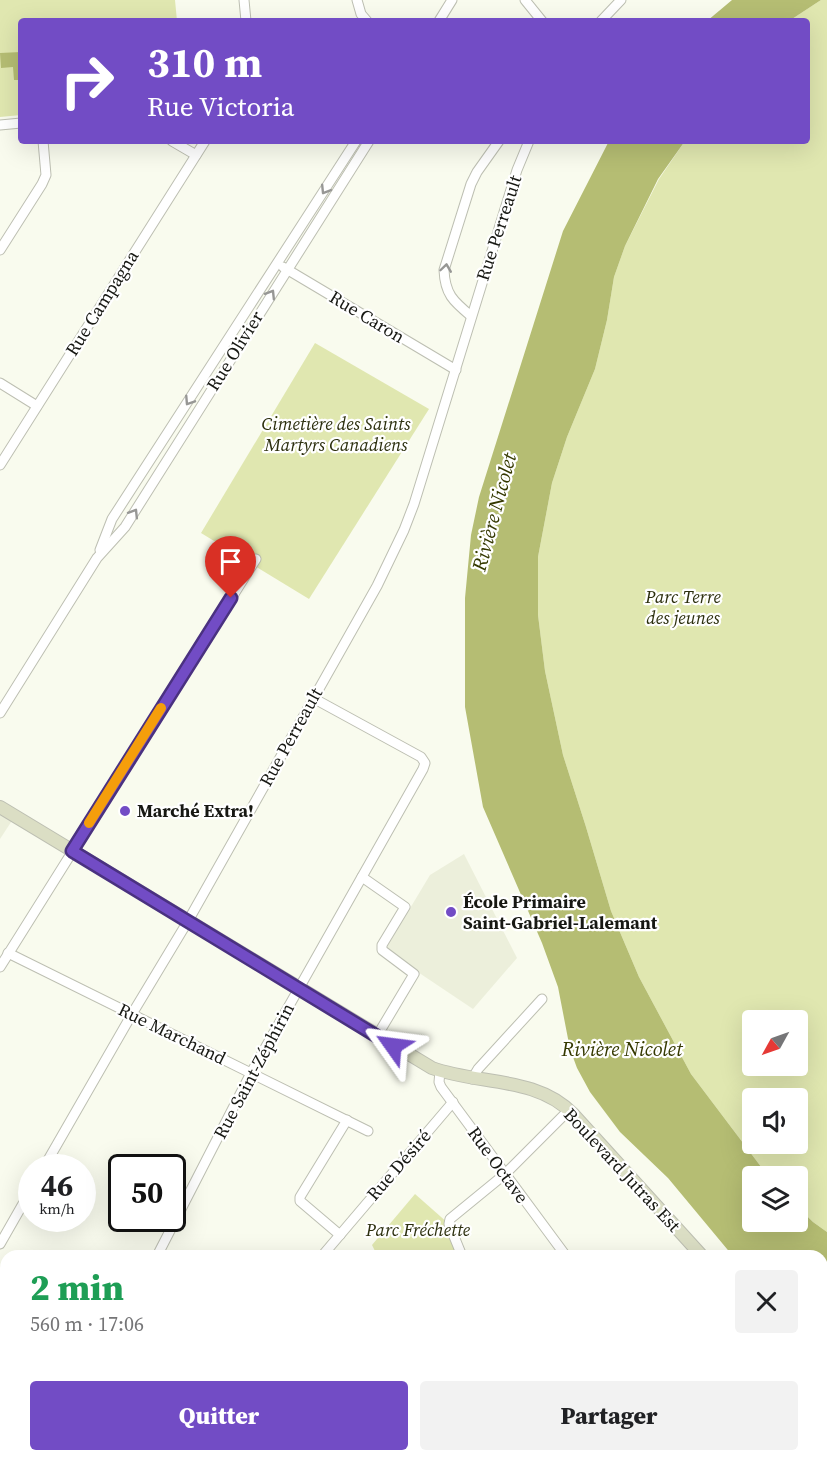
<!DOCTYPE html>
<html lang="fr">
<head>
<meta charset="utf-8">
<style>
  body { margin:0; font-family:"Source Serif 4",serif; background:#f2f2f2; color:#202124; height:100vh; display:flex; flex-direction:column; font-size:22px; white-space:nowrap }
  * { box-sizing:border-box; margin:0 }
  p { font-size:20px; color:#757577 }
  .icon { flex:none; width:33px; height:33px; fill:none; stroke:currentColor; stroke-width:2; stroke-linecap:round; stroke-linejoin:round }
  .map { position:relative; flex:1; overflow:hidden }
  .panel { position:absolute; left:0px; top:1250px; width:828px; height:212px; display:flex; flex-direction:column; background:#fff; border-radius:18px 18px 0 0; box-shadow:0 6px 24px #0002 }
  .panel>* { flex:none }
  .guide { position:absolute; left:18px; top:18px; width:792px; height:126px; border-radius:6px; box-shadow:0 6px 24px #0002; background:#724cc5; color:#fff; overflow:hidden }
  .needle { width:39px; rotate:230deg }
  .fabs { position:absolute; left:742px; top:1010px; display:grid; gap:12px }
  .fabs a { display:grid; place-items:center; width:66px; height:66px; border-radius:6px; background:#fff; box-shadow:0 6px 24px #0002; font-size:30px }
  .speed { position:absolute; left:18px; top:1154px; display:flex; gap:12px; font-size:30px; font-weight:700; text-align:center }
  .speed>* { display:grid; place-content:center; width:78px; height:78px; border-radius:50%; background:#fff; box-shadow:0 6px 24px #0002; line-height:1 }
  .speed small { font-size:15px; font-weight:400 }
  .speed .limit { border:3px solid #111; border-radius:9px; background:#fff; color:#111 }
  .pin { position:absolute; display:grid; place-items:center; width:51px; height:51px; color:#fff; margin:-62px -26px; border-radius:50% 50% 50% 0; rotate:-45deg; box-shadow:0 0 6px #0007 }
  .pin .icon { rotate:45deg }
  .me { position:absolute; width:66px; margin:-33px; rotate:301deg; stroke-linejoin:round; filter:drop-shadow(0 0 4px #0008) }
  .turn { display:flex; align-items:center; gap:21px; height:126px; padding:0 30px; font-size:27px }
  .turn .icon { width:78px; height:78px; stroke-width:2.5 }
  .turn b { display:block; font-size:42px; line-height:51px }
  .round { display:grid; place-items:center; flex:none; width:63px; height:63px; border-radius:6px; background:#f2f2f2 }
  .headline { display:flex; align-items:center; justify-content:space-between; height:102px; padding:0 30px }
  h1 { font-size:36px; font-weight:800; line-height:45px; color:#1e9e55 }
  .cta { display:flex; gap:12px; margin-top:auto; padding:12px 30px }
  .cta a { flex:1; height:69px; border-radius:6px; background:#724cc5; color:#fff; font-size:24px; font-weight:800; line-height:69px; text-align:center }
  .cta a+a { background:#f2f2f2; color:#202124 }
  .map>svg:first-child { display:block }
  .built { fill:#ecefdb }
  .green { fill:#e0e7b0; fill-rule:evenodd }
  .water { fill:#b5bd73 }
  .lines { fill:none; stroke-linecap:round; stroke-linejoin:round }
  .minor-casing { stroke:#bdbfb2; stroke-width:11 }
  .tertiary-casing { stroke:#bdbfb2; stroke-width:13 }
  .secondary-casing { stroke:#bdbfb2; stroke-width:14 }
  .minor { stroke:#fff; stroke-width:9 }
  .tertiary { stroke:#fff; stroke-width:10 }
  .secondary { stroke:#dbdec4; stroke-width:12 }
  .oneway { stroke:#979795 }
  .route-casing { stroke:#4a3180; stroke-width:15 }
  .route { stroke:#724cc5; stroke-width:10 }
  .slow { stroke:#f59e0b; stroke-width:10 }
  .poi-dot { fill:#724cc5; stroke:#fff; stroke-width:2 }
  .labels { text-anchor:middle; stroke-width:4.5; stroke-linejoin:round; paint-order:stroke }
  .street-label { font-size:18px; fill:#171813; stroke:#fff }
  .park-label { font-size:18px; font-style:italic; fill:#2c2f0e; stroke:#fff }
  .poi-label { font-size:18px; font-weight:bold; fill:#171813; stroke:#fff; text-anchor:start }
  .water-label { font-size:20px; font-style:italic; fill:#353900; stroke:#fff }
</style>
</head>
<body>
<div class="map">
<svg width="827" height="1460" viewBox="0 0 827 1460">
  <rect width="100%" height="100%" fill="#f9fbee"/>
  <!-- built -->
  <g class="built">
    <path d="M0,807L15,816L0,839Z"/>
    <path d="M464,854L517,958L473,1009L385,950L430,875Z"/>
    <path d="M0,1369L6,1372V1455H159L171,1460H0Z"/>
  </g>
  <!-- green -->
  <g class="green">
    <path d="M0,0H175L177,21H21V115L0,117Z"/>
    <path d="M821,0H827V1232L813,1222L798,1207V1176H768L691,1074L639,977L611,911L586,827L563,755L545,671L538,615V557L552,483L567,437L595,369L607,320L614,277L625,246L659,179L685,141H807V21H789ZM753,1020H798V1065H753ZM753,1098H798V1143H753Z"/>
    <path d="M315,343L429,409L309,599L201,533Z"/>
    <path d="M415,1194L449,1224L462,1255H377L372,1245Z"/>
    <path d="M827,1382V1416L822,1418V1385Z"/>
    <path d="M662,1455H731L719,1460H650Z"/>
  </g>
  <!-- water -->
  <g class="water">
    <path d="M732,0H821L789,21H707Z"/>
    <path d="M21,52V80H14L13,67L1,68L0,53Z"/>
    <path d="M609,141H685L658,179L625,246L614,277L607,320L595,369L567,437L552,483L538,557V615L545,671L563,755L586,827L611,911L639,977L691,1074L768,1176H753V1221H798V1207L813,1222L827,1232V1319L822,1317V1256L732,1255L668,1178L620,1132L590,1092L577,1068L570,1049L558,987L542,943L483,807L465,707V598L471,535L479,497L563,231Z"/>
  </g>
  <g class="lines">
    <defs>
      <g id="minor">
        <path d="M244,0L246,21"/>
        <path d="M357,0L361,14L367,21"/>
        <path d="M525,0L542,21"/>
        <path d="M439,21L452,0"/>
        <path d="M601,21L621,0"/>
        <path d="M0,125L21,123"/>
        <path d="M172,141L196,155"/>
        <path d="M0,250L42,184L46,175L43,141"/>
        <path d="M283,267L456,370"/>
        <path d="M471,316C453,301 445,294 444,270L471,184L477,172L499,141"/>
        <path d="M0,383L37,406"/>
        <path d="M0,465L205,141"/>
        <path d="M100,550L112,519L356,141"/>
        <path d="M0,713L97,558L125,527L369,141"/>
        <path d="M362,877L405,907L382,945V950L414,974L377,1036"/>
        <path d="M8,953L368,1131"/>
        <path d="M0,967L256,559"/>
        <path d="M440,1071L439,1082L441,1087L566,1256"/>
        <path d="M472,1079L478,1069L542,999"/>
        <path d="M44,1167L132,1014L188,921L377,586L404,530L414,504L517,170L529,141"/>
        <path d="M340,1235L300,1201V1197L347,1120"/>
        <path d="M0,1244L32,1188"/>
        <path d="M157,1256L251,1073L423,769L425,763L421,757L313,698"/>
        <path d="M322,1256L453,1102"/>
        <path d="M462,1256L449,1224L450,1219L505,1174L569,1110"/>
        <path d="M0,1279L6,1281"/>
        <path d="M822,1423L827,1421"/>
        <path d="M338,1455L340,1460"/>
        <path d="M795,1455L797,1460"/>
        <path d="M112,1460L115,1455"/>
        <path d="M627,1460L639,1455"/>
        <path d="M734,1460L746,1455"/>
      </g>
      <g id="tertiary">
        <path d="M0,1449L6,1452"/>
        <path d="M13,1455L25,1460"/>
      </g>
      <g id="secondary">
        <path d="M0,807L432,1068C479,1085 536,1076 573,1114L702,1256"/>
        <path d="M822,1349L827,1356"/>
        <path d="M822,1376L827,1368"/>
      </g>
    </defs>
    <!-- minor casing -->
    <use href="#minor" class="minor-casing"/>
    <!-- tertiary casing -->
    <use href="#tertiary" class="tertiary-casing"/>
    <!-- secondary casing -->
    <use href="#secondary" class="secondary-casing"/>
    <!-- minor -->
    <use href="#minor" class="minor"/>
    <!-- tertiary -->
    <use href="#tertiary" class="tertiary"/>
    <!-- secondary -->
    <use href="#secondary" class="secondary"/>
  </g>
  <!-- one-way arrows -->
  <defs><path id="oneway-chevron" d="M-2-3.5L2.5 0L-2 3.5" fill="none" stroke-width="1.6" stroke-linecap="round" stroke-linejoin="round" transform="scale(1.5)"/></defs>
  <g class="oneway">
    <use href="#oneway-chevron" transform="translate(325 190) rotate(122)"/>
    <use href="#oneway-chevron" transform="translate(446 268) rotate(-82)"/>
    <use href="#oneway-chevron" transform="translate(271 294) rotate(-58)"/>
    <use href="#oneway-chevron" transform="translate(189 401) rotate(123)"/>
    <use href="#oneway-chevron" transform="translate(134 513) rotate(-58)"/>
  </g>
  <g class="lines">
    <defs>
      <path id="route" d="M231,598L72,851L393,1046"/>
    </defs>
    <!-- route casing -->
    <use href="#route" class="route-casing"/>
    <!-- route -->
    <use href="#route" class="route"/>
    <!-- slow -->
    <path class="slow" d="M89,823L161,708"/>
  </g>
  <!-- markers -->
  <g class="poi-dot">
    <circle cx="125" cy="811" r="6"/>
    <circle cx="451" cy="912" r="6"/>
  </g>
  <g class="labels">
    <!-- street labels -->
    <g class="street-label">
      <text transform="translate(499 228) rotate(-72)" y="6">Rue Perreault</text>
      <text transform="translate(102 303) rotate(-58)" y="6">Rue Campagna</text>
      <text transform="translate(367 317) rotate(31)" y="6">Rue Caron</text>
      <text transform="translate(235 351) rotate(-58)" y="6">Rue Olivier</text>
      <text transform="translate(291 737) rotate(-61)" y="6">Rue Perreault</text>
      <text transform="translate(172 1034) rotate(26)" y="6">Rue Marchand</text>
      <text transform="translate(254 1071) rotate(-62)" y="6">Rue Saint-Zéphirin</text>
      <text transform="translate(399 1165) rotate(-49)" y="6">Rue Désiré</text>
      <text transform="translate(498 1165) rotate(54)" y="6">Rue Octave</text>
      <text transform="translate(622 1170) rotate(47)" y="6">Boulevard Jutras Est</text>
    </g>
    <!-- park labels -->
    <g class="park-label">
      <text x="336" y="430">Cimetière des Saints<tspan x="336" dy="21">Martyrs Canadiens</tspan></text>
      <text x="683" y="603">Parc Terre<tspan x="683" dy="21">des jeunes</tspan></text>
      <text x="418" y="1236">Parc Fréchette</text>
    </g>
    <!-- poi labels -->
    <g class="poi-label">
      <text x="137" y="817">Marché Extra!</text>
      <text x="463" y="908">École Primaire<tspan x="463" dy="21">Saint-Gabriel-Lalemant</tspan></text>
    </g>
    <!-- water labels -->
    <g class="water-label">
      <text transform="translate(494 512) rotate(-75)" y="7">Rivière Nicolet</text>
      <text x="622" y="1056">Rivière Nicolet</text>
    </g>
  </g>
</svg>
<div class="fabs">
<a><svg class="needle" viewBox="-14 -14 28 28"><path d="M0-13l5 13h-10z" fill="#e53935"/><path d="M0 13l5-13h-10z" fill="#757577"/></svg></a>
<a><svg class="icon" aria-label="sound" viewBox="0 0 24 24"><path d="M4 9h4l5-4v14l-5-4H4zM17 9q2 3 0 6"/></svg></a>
<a><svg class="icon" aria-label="layers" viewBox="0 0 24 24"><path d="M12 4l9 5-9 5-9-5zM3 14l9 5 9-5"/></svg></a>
</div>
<div class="speed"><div>46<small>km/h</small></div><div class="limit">50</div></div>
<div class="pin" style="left:231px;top:598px;background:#d93025"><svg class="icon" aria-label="arrive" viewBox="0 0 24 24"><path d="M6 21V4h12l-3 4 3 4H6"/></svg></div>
<svg class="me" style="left:393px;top:1046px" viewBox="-20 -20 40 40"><path d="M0-17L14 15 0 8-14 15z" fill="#724cc5" stroke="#fff" stroke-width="4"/></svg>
<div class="guide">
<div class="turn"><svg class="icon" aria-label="right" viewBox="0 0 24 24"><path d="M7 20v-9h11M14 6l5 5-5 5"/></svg><div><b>310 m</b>Rue Victoria</div></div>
</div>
<section class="panel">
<div class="headline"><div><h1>2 min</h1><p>560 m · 17:06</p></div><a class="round"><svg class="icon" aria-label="close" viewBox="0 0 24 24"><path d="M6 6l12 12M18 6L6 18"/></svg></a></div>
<div class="cta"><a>Quitter</a><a>Partager</a></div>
</section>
</div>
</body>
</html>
